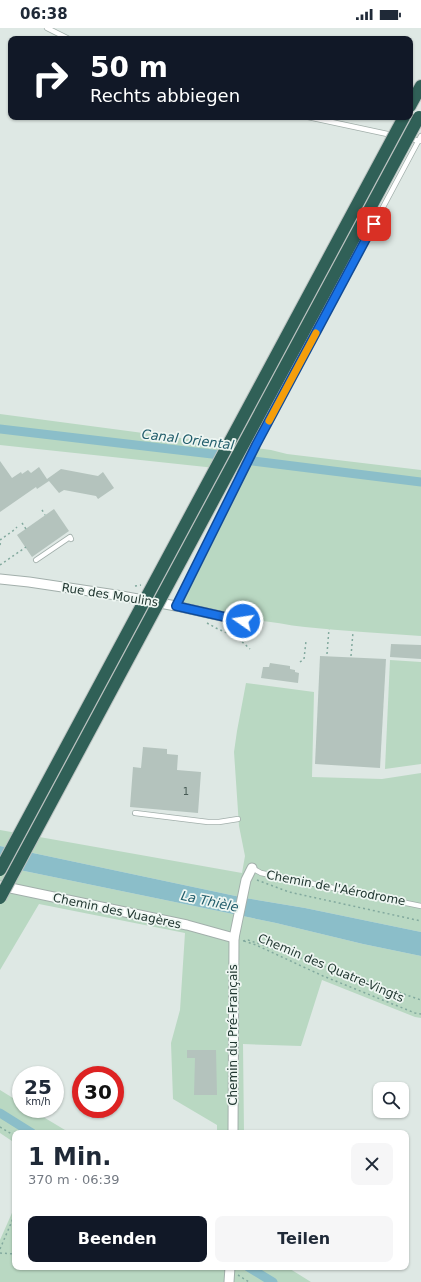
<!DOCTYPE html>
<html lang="de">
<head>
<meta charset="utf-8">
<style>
  body { margin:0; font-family:"DejaVu Sans",sans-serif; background:#f6f6f7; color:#1f2937; height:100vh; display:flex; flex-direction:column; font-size:15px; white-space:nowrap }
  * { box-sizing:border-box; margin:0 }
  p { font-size:13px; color:#747a83 }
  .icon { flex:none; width:22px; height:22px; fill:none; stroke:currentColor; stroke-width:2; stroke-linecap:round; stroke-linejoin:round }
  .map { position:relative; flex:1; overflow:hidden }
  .side { position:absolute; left:12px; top:1102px; width:397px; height:140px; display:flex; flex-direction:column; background:#fff; border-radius:8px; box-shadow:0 1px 3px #0004 }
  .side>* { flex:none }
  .top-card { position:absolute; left:8px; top:8px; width:405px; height:84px; border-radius:8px; box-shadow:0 1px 3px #0004; background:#111827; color:#fff; overflow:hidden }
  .controls { position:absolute; left:373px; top:1054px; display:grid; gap:8px }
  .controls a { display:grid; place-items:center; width:36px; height:36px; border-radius:8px; background:#fff; box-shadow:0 1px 3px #0004; font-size:20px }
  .speed { position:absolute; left:12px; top:1038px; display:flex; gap:8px; font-size:20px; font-weight:700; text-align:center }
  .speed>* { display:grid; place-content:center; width:52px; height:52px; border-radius:50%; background:#fff; box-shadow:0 1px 3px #0004; line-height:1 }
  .speed small { font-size:10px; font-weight:400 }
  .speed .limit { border:6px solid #d22; background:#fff; color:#111 }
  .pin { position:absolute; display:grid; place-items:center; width:34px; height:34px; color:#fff; margin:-17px; border-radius:8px; box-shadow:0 2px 6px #0006 }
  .me { position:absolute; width:44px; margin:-22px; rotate:283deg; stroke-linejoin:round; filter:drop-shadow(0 0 3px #0008) }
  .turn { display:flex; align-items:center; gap:14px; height:84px; padding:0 16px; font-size:18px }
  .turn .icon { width:52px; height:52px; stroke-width:2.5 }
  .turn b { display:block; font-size:28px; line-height:34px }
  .round { display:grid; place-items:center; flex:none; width:42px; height:42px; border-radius:8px; background:#f6f6f7 }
  .head { display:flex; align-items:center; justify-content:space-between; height:68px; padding:0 16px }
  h1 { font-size:24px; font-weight:700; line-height:30px }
  .button { display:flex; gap:8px; margin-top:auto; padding:8px 16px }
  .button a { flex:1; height:46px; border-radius:8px; background:#111827; color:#fff; font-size:16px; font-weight:700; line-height:46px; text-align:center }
  .button a+a { background:#f6f6f7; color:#1f2937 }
  .status { display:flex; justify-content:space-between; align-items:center; height:28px; padding:0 20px; background:#fff; direction:ltr }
  .status svg { height:11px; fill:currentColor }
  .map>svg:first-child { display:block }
  .green { fill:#b9d8c2 }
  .water { fill:#8bbec9 }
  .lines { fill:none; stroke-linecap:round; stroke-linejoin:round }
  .canal { stroke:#8bbec9; stroke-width:9 }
  .building { fill:#b4c3bd }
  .lane-casing { stroke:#a2afab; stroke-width:6 }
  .street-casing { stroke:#a2afab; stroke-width:11 }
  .highway-casing { stroke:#bcc3c1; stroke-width:14 }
  .path { stroke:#82a99e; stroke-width:1.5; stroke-dasharray:2 3; stroke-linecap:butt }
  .lane { stroke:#fff; stroke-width:4.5 }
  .street { stroke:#fff; stroke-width:9 }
  .highway { stroke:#306057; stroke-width:12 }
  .highway-bridge-casing { stroke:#bcc3c1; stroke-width:14; stroke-linecap:butt }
  .highway-bridge { stroke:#306057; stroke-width:12 }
  .route-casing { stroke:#114b97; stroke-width:10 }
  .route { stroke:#1a73e8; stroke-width:7 }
  .slow { stroke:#f59e0b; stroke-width:7 }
  .labels { text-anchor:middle; stroke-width:3.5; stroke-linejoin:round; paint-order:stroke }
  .number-label { font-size:10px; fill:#465a54 }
  .street-label { font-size:12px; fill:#213731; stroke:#eef6f2 }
  .water-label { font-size:13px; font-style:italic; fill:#225e6c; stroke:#eef6f2 }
</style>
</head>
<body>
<div class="status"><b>06:38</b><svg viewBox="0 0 49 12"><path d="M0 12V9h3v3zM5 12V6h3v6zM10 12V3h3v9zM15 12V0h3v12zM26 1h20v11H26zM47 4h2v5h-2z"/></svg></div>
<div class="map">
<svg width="421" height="1254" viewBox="0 0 421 1254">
  <rect width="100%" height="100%" fill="#dee8e4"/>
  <!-- green -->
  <g class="green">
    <path d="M0,386L271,422L287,426L421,442V608C382,605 344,603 305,599C286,597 266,592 247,592L176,578L242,445L206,439L0,417Z"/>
    <path d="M390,632L421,634V736L385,741Z"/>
    <path d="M246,655L314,664L312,749L382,751L421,745V904L305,880L245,870L0,818V802L242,845L245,828L239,798L234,724L237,703Z"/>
    <path d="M0,838L276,895L363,916L421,928V990L415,989L322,952L301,1018L243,1016L244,1105H217V1097L173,1071L171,1015L180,982L185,905L39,876L0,942Z"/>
    <path d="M0,1062L21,1075V1081H30L70,1105H15V1115L0,1105Z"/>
    <path d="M15,1178V1239H287L311,1254H0V1212Z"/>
  </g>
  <!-- water -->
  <path class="water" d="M0,818L245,870L305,880L421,904V928L363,916L276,895L0,838Z"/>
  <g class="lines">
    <!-- canal -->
    <g class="canal">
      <path d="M0,401L212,426L253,433L421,454"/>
      <path d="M0,1085L32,1105"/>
      <path d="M248,1239L273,1254"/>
    </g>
  </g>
  <!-- building -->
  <g class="building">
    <path d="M0,433L12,450L21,444L22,446L28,442L31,445L39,439L47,451L61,441L98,448L103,444L114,460L98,471L96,468L64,462L59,465L49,453L37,461L36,459L0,484Z"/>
    <path d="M54,481L69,503L32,529L17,507Z"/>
    <path d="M391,616L421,617V631L390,629Z"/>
    <path d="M320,628L386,631L380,740L315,736Z"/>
    <path d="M270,635L290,638V641L295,642V644L299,645L298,655L261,650L263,639H269Z"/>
    <path d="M143,719L167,721V726L178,727L177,742L201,744L198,785L130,779L133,739L141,740Z"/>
    <path d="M187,1022H216L217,1067H194L195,1030H187Z"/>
  </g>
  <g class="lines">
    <defs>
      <g id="lane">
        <path d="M47,0L69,11"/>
        <path d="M308,89L420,113"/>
        <path d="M36,532L70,509L71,511"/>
        <path d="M176,578L256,417L421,108"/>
        <path d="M135,785L208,794H219L238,791"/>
        <path d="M252,840L261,845L421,878"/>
      </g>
      <g id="street">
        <path d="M0,551L29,554L116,567L176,578L243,593"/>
        <path d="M1,858L187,897L234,910"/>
        <path d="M233,1105L234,910L246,852L252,840"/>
        <path d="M229,1254L230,1239"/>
      </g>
      <path id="highway" d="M410,78L421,58"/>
    </defs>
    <!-- lane casing -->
    <use href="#lane" class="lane-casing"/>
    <!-- street casing -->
    <use href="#street" class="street-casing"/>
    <!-- highway casing -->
    <use href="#highway" class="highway-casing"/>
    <!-- path -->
    <g class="path">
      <path d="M42,482L45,487"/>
      <path d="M22,495L26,501"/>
      <path d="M0,512L14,502L17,499"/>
      <path d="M0,517L1,512"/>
      <path d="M0,537L26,519"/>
      <path d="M135,558L141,557"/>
      <path d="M207,595L216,600L238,610L250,621"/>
      <path d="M327,626L329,601"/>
      <path d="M351,628L353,604"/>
      <path d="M300,634L304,631L306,613"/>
      <path d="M257,852L289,864L421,893"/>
      <path d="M243,913L248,912L421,972"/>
      <path d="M244,913L256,917L323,948L415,985L421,986"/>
      <path d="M0,1099L15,1108"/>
      <path d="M0,1221L15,1186"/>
      <path d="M0,1225L15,1226"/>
      <path d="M238,1247L249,1254"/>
    </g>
    <!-- lane -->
    <use href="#lane" class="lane"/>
    <!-- street -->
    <use href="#street" class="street"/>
    <!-- highway -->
    <use href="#highway" class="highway"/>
    <defs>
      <g id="highway-bridge">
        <path d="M0,842L404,89"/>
        <path d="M0,870L419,89"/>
      </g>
    </defs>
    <!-- highway-bridge casing -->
    <use href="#highway-bridge" class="highway-bridge-casing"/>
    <!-- highway-bridge -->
    <use href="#highway-bridge" class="highway-bridge"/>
  </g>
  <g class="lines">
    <defs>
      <path id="route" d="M243,593L176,578L256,417L374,196"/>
    </defs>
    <!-- route casing -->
    <use href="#route" class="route-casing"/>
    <!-- route -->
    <use href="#route" class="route"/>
    <!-- slow -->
    <path class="slow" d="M269,393L316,305"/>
  </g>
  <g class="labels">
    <!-- number labels -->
    <g class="number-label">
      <text x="186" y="767">1</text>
    </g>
    <!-- street labels -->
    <g class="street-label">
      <text transform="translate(110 567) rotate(9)" y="4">Rue des Moulins</text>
      <text transform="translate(336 860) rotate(11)" y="4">Chemin de l'Aérodrome</text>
      <text transform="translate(117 883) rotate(12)" y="4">Chemin des Vuagères</text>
      <text transform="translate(331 940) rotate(23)" y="4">Chemin des Quatre-Vingts</text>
      <text transform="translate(233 1007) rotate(-90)" y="4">Chemin du Pré-Français</text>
    </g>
    <!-- water labels -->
    <g class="water-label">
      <text transform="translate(188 411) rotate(7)" y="5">Canal Oriental</text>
      <text transform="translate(210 873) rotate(12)" y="5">La Thièle</text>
    </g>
  </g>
</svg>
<div class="controls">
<a><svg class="icon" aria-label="search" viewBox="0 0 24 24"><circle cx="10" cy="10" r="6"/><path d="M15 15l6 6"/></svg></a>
</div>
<div class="speed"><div>25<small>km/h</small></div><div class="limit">30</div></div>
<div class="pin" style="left:374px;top:196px;background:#d93025"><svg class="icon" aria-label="arrive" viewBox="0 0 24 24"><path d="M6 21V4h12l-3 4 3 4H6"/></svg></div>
<svg class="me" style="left:243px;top:593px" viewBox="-20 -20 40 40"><circle r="17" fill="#1a73e8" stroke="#fff" stroke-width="3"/><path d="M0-11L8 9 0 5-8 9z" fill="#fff"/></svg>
<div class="top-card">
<div class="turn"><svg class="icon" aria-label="right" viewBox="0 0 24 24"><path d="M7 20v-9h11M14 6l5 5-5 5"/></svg><div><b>50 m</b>Rechts abbiegen</div></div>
</div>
<section class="side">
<div class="head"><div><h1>1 Min.</h1><p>370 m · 06:39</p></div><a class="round"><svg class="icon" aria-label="close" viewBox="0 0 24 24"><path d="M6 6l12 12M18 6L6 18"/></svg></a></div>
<div class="button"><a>Beenden</a><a>Teilen</a></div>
</section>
</div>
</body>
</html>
